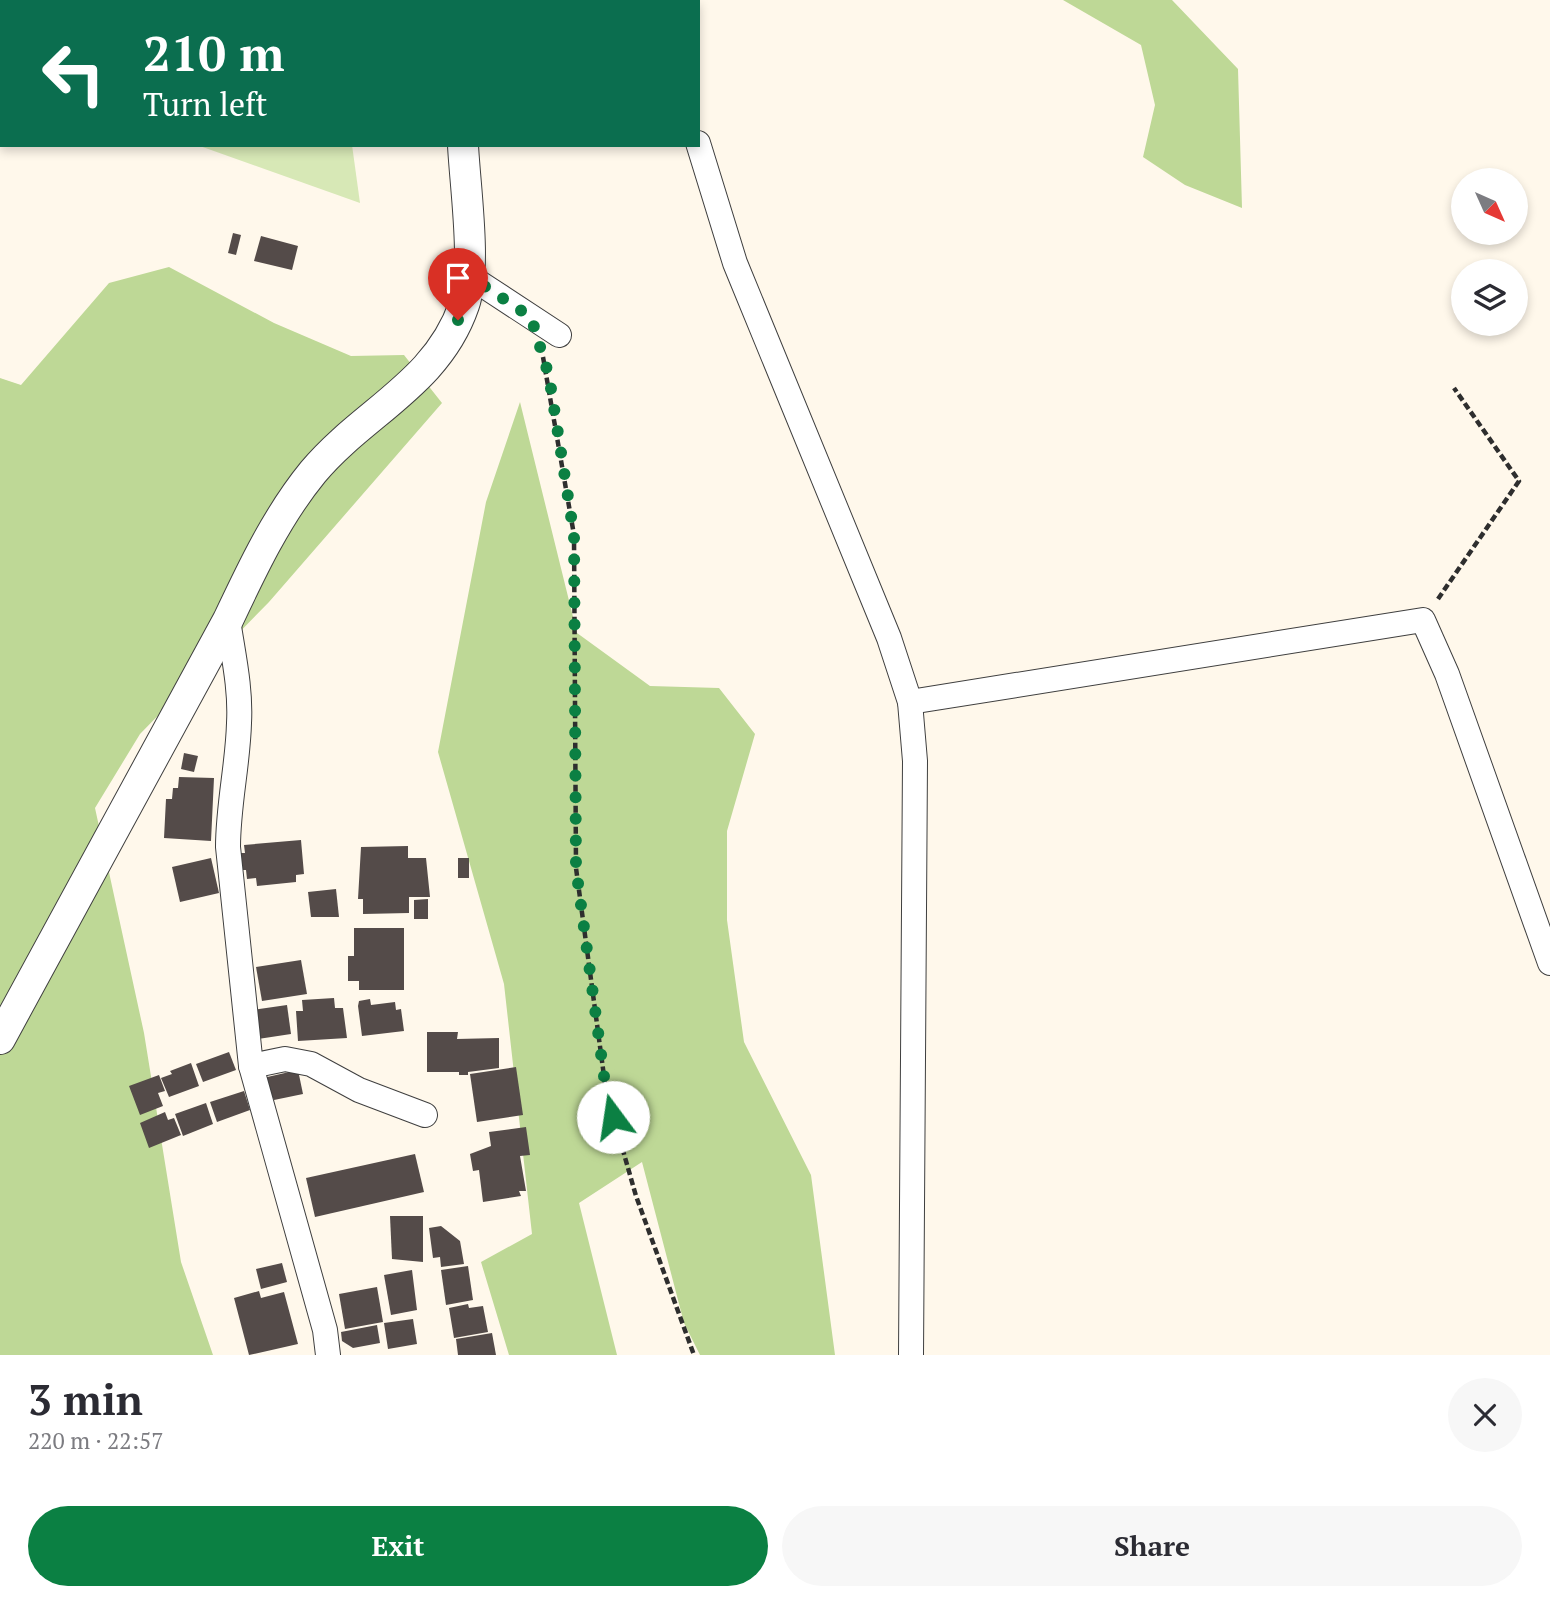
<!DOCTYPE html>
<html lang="en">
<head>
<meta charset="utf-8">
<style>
  body { margin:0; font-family:"PT Serif",serif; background:#f7f7f7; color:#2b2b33; height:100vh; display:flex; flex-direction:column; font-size:26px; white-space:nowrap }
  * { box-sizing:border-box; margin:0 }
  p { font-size:23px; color:#7c7c81 }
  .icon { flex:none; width:38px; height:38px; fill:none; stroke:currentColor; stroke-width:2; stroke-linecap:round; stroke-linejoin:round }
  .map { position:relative; height:1355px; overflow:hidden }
  .side { display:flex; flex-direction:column; background:#fff; flex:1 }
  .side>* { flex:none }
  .top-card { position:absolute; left:0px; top:0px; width:700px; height:147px; box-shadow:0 4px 10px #0003; background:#0b6e4f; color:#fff; overflow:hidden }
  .needle { width:46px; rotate:135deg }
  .controls { position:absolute; left:1451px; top:168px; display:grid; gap:14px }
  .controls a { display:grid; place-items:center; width:77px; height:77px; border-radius:50%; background:#fff; box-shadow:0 4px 10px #0003; font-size:35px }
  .pin { position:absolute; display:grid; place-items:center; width:60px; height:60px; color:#fff; margin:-72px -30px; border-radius:50% 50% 50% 0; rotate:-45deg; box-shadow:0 0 7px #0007 }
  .pin .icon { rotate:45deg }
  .me { position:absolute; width:77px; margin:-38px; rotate:346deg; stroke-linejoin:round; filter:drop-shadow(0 0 5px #0008) }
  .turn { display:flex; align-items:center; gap:24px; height:147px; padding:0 28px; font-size:32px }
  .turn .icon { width:91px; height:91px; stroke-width:2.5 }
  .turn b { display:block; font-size:49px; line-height:60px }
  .round { display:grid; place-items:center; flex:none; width:74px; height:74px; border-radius:37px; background:#f7f7f7 }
  .head { display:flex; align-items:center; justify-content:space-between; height:119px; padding:0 28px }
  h1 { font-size:42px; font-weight:700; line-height:52px }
  .button { display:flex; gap:14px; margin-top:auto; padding:14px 28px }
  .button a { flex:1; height:80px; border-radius:42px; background:#0b8043; color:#fff; font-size:28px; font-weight:700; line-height:80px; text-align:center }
  .button a+a { background:#f7f7f7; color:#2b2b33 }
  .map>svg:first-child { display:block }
  .green { fill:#d7e8b6 }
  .forest { fill:#bed896 }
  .building { fill:#544b49 }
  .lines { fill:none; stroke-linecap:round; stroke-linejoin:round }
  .minor-casing { stroke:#3f3f3f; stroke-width:26 }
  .tertiary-casing { stroke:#3f3f3f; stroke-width:32 }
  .path { stroke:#2e2e2e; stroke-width:4.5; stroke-dasharray:7 3.5; stroke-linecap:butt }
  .minor { stroke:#fff; stroke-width:24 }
  .tertiary { stroke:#fff; stroke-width:30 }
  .route { stroke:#0b8043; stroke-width:12; stroke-dasharray:0 21.6 }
</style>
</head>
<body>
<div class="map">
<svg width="1550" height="1355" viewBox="0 0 1550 1355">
  <rect width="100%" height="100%" fill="#fff8eb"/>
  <!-- green -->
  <g class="green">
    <rect x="137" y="0" width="193" height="2"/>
    <path d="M197,145H352L360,203Z"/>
  </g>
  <!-- forest -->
  <g class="forest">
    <path d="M1063,0H1172L1238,69L1242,208L1185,185L1143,157L1155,105L1141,45Z"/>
    <path d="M169,267L274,323L351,356L404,355L442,403L269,602L140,734L95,808L144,1033L181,1262L213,1355H0V378L21,385L109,283Z"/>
    <path d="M520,402L577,633L650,686L719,688L755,734L727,831V920L744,1042L811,1175L835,1355H700L684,1323L642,1162L579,1203L617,1355H509L481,1262L532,1234L504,984L438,752L486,502Z"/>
  </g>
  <!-- building -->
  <g class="building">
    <path d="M233,233L241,235L236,255L228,253Z"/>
    <path d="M261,236L298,246L292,270L254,261Z"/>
    <path d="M184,753L198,756L194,772L181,769Z"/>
    <path d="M179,777L214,778L211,841L164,838L166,799H172L173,788H178Z"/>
    <path d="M301,840L304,874L296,875V882L257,886L256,878L247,879L246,870H241L239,853H245L244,845Z"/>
    <path d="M408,846V858H426L430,897H409V913L363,914V899H358L361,847Z"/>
    <path d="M211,858L219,893L180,902L172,867Z"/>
    <rect x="458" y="858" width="11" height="20"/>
    <path d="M336,889L339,917H311L308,892Z"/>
    <path d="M428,899V919H414V900Z"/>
    <path d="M354,928H404V990H359V981H348V956H354Z"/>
    <path d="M301,960L307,994L262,1001L256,967Z"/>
    <path d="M334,998L335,1008H343L347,1038L298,1041L296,1011H303L302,1000Z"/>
    <path d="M370,999L371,1005L395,1002L396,1010L401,1009L404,1031L362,1036L358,1006L359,1001Z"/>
    <path d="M287,1005L291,1034L258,1039L253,1010Z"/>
    <path d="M427,1032H458L457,1039L499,1038V1068L468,1072V1075H459V1072H427Z"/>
    <path d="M229,1052L236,1070L203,1082L196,1064Z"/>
    <path d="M191,1063L199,1086L169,1097L161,1078L172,1074L170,1071Z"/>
    <path d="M516,1067L523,1115L477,1122L470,1074Z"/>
    <path d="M298,1070L303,1094L274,1100L263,1078Z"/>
    <path d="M159,1075L165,1091L158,1093L163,1106L140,1115L129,1086Z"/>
    <path d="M244,1091L250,1110L217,1122L210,1102Z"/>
    <path d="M206,1103L213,1124L183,1136L175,1114Z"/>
    <path d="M165,1112L168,1120L174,1118L181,1135L149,1148L140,1123Z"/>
    <path d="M526,1127L530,1155L520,1156L526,1191H519L521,1196L483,1202L479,1170L473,1171L470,1154L491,1146L489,1132Z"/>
    <path d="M415,1154L424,1192L315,1217L306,1178Z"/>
    <path d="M390,1216H423V1262L392,1259Z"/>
    <path d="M441,1226L460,1241L464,1264L441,1267L440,1257L433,1258L429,1228Z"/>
    <path d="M282,1263L287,1282L261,1289L256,1269Z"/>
    <path d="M468,1266L473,1300L446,1305L441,1270Z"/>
    <path d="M412,1270L417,1310L391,1315L384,1275Z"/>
    <path d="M377,1287L383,1322L345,1329L339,1294Z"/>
    <path d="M259,1291L261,1298L284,1292L298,1344L249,1355L234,1298Z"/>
    <path d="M468,1304L469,1308L483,1306L488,1332L454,1338L449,1308Z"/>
    <path d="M413,1319L417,1344L388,1349L384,1323Z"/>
    <path d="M377,1325L380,1343L353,1348L342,1341L341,1332Z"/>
    <path d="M492,1333L496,1355H458L456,1339Z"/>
  </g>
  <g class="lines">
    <defs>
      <g id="minor">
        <path d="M655,0V2"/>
        <path d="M615,2L617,0"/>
        <path d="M698,143L735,263L889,638L910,702L915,761L911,1355"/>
        <path d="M469,276L559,335"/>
        <path d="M228,620C233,654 241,688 239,723C238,764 228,805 228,847L251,1066L325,1330L328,1355"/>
        <path d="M910,702L1423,620L1447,674L1550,963"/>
        <path d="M251,1066L285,1059L311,1064L359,1090L425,1115"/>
      </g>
      <g id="tertiary">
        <path d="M444,0V2"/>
        <path d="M0,1039L228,620C252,569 277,516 313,472C363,412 437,384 464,305C477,267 465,187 463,145"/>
      </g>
    </defs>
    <!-- minor casing -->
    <use href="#minor" class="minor-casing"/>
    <!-- tertiary casing -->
    <use href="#tertiary" class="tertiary-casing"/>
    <!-- path -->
    <g class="path">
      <path d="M543,357L574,535L576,868L606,1091L636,1196L694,1355"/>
      <path d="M1438,599L1519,481L1454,388"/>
    </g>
    <!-- minor -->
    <use href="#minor" class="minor"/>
    <!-- tertiary -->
    <use href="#tertiary" class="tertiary"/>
  </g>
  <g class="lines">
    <!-- route -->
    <path class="route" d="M458,320L465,302L469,276L531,317L549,376L574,535L576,868L606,1091L613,1117"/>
  </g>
</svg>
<div class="controls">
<a><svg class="needle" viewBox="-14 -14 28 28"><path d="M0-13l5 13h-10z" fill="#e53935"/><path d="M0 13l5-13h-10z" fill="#7c7c81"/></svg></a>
<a><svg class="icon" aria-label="layers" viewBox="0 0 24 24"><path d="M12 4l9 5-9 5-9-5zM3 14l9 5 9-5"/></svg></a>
</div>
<div class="pin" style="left:458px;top:320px;background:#d93025"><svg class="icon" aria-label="arrive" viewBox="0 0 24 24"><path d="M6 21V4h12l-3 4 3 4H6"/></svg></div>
<svg class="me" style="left:613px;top:1117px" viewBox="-20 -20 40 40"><circle r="19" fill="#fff"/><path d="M0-13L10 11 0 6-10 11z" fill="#0b8043"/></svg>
<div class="top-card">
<div class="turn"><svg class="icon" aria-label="left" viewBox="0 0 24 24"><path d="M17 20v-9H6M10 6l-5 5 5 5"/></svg><div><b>210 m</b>Turn left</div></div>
</div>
</div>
<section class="side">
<div class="head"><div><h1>3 min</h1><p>220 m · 22:57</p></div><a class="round"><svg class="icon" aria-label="close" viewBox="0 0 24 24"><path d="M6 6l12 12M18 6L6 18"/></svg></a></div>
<div class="button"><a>Exit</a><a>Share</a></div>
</section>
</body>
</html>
